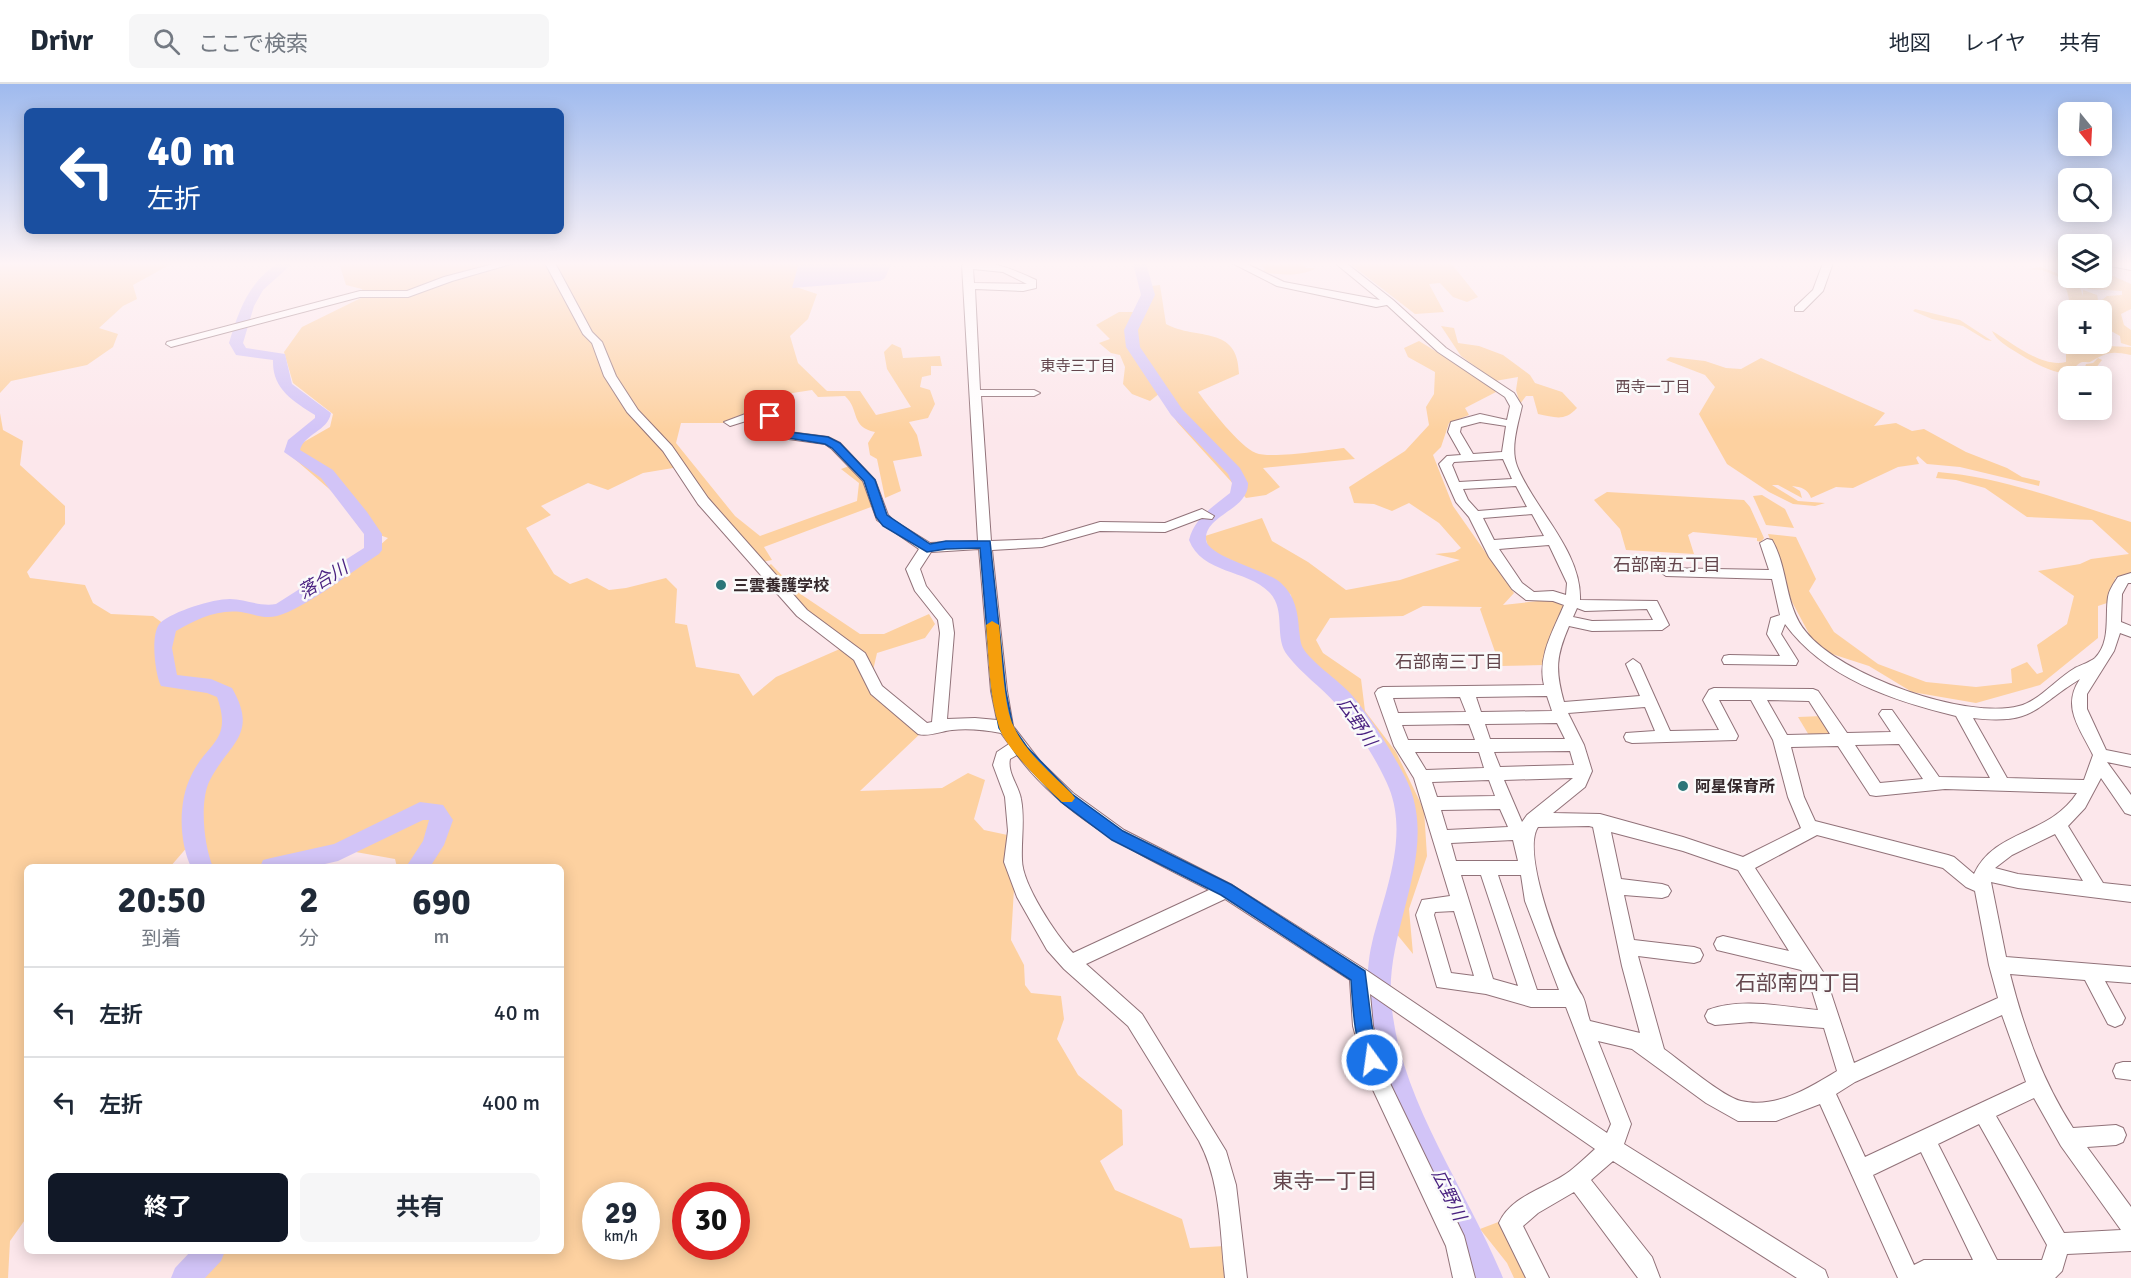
<!DOCTYPE html>
<html lang="ja">
<head>
<meta charset="utf-8">
<style>
  body { margin:0; font-family:Signika,"Noto Sans JP",sans-serif; background:#f6f6f7; color:#1f2937; height:100vh; display:flex; flex-direction:column; font-size:22px; white-space:nowrap }
  * { box-sizing:border-box; margin:0 }
  p { font-size:20px; color:#747a83 }
  .icon { flex:none; width:33px; height:33px; fill:none; stroke:currentColor; stroke-width:2; stroke-linecap:round; stroke-linejoin:round }
  .map { position:relative; flex:1; overflow:hidden }
  .sheet { position:absolute; left:24px; top:780px; width:540px; height:390px; display:flex; flex-direction:column; background:#fff; border-radius:9px; box-shadow:0 3px 15px #0003 }
  .sheet>* { flex:none }
  .guide { position:absolute; left:24px; top:24px; width:540px; height:126px; border-radius:9px; box-shadow:0 3px 15px #0003; background:#1a4fa0; color:#fff; overflow:hidden }
  .needle { width:39px; rotate:162deg }
  .buttons { position:absolute; left:2058px; top:18px; display:grid; gap:12px }
  .buttons a { display:grid; place-items:center; width:54px; height:54px; border-radius:9px; background:#fff; box-shadow:0 3px 15px #0003; font-size:30px }
  .speed { position:absolute; left:582px; top:1098px; display:flex; gap:12px; font-size:30px; font-weight:700; text-align:center }
  .speed>* { display:grid; place-content:center; width:78px; height:78px; border-radius:50%; background:#fff; box-shadow:0 3px 15px #0003; line-height:1 }
  .speed small { font-size:15px; font-weight:400 }
  .speed .limit { border:9px solid #d22; background:#fff; color:#111 }
  .pin { position:absolute; display:grid; place-items:center; width:51px; height:51px; color:#fff; margin:-26px; border-radius:12px; box-shadow:0 3px 9px #0006 }
  .me { position:absolute; width:66px; margin:-33px; rotate:346deg; stroke-linejoin:round; filter:drop-shadow(0 0 4px #0008) }
  .turn { display:flex; align-items:center; gap:21px; height:126px; padding:0 24px; font-size:27px }
  .turn .icon { width:78px; height:78px; stroke-width:2.5 }
  .turn b { display:block; font-size:42px; line-height:51px }
  .eta { display:flex; justify-content:space-evenly; align-items:center; height:102px; text-align:center }
  .eta b { font-size:36px; font-weight:700; line-height:42px }
  .button { display:flex; gap:12px; margin-top:auto; padding:12px 24px }
  .button a { flex:1; height:69px; border-radius:9px; background:#111827; color:#fff; font-size:24px; font-weight:700; line-height:69px; text-align:center }
  .button a+a { background:#f6f6f7; color:#1f2937 }
  ul { padding:0; list-style:none }
  li { display:flex; align-items:center; gap:18px; height:90px; padding:0 24px; border-top:2px solid #e0e1e3 }
  li div { flex:1 }
  li b { display:block; font-size:22px }
  li em { font-style:normal }
  header { display:flex; align-items:center; gap:36px; box-sizing:border-box; height:84px; padding:0 30px; background:#fff; border-bottom:2px solid #e0e1e3 }
  header strong { font-size:28px }
  nav { display:flex; gap:33px; margin-inline-start:auto; font-size:21px }
  .search { width:420px; height:54px; background:#f6f6f7; display:flex; align-items:center; gap:15px; box-sizing:border-box; padding:0 21px; border-radius:9px; color:#747a83; font-size:22px }
  .map>svg:first-child { display:block }
  .green { fill:#fdd1a0; fill-rule:evenodd }
  .water { fill:#d2c4f7 }
  .lines { fill:none; stroke-linecap:round; stroke-linejoin:round }
  .river { fill:#d2c4f7; fill-rule:evenodd }
  .minor-casing { stroke:#917279; stroke-width:2 }
  .minor { fill:#fff; fill-rule:evenodd }
  .route { fill:#1a73e8; stroke:#114b97; stroke-width:1.5 }
  .slow { fill:#f59e0b }
  .poi-dot { fill:#2b7578; stroke:#fafafa; stroke-width:2 }
  .labels { text-anchor:middle; stroke-width:5; stroke-linejoin:round; paint-order:stroke }
  .far-neighbourhood-label { font-size:15px; fill:#64474e; stroke:#fafafa }
  .poi-label { font-size:16px; font-weight:bold; fill:#36292c; stroke:#fafafa; text-anchor:start }
  .neighbourhood-label { font-size:18px; fill:#64474e; stroke:#fafafa }
  .water-label { font-size:18px; font-style:italic; fill:#4a2281; stroke:#fafafa }
  .near-neighbourhood-label { font-size:21px; fill:#64474e; stroke:#fafafa }
</style>
</head>
<body>
<header>
<strong>Drivr</strong>
<div class="search"><svg class="icon" aria-label="search" viewBox="0 0 24 24"><circle cx="10" cy="10" r="6"/><path d="M15 15l6 6"/></svg>ここで検索</div>
<nav><a>地図</a><a>レイヤ</a><a>共有</a></nav>
</header>
<div class="map">
<svg width="2131" height="1194" viewBox="0 0 2131 1194">
  <rect width="100%" height="100%" fill="#fce7eb"/>
  <!-- green -->
  <g class="green">
    <path d="M0,179H173L133,201L137,215L123,222L99,244L118,250L113,263L87,281L11,297L0,309Z"/>
    <path d="M339,179H811L796,203L817,210L808,235L790,252L798,279L827,307H860L876,331L911,323L887,285L884,268L892,260L901,264L903,274L940,272L942,282H931V291L922,293L920,303L930,306L935,320L928,334L909,338L917,351L922,372L893,377L901,407L885,414L877,375L870,371L868,359L875,348C850,343 860,326 845,312L818,313L812,306L786,310L763,324L725,339H681L676,359L735,432L760,452L857,417L859,399L841,385L852,381L873,395L871,423L764,463L772,476L762,478L679,383L643,389L608,406L588,399L541,422L551,431L526,444L554,490L570,500L587,494L609,506L626,504L666,494L677,505L675,539L687,541L696,583L739,590L753,612L776,593L842,564L796,519L767,483L771,480L799,509L860,550H884L929,530L935,540L925,554L877,569L869,604L923,647L860,707L942,704L968,689L985,696L974,735L984,746L1017,753L1011,856L1024,881L1025,901L1031,909L1061,912L1064,935L1057,955L1078,991L1122,1026L1123,1061L1100,1077L1115,1106L1182,1135L1190,1164L1225,1162L1230,1194H178L201,1167H561V783H397L395,775L350,767L293,783H196L189,761L170,783H27V1133L10,1157L8,1194H0V329L3,346L23,357L20,381L65,422V440L27,488L30,494L85,501L93,519L111,530L153,532L164,540L205,523L237,520L271,531L359,480L388,454L360,444L335,410L290,371L302,359L330,343L333,330L293,299L284,268L302,243L365,212L362,205L346,201ZM596,1112H646V1162H596ZM686,1112H736V1162H686Z"/>
    <path d="M1258,179L1274,181L1303,179L1306,184H1316C1302,193 1277,191 1262,188L1265,185Z"/>
    <path d="M1349,179H1451L1478,213L1467,218L1453,213L1440,199L1429,200L1444,228L1415,230Z"/>
    <path d="M2041,183L2059,190L2080,204L2083,212V206L2097,211L2100,226H2089L2091,218L2080,219L2077,225L2071,224L2067,207L2059,193L2042,186L2026,185Z"/>
    <path d="M2102,187L2131,200V225L2121,230L2124,241L2131,246V262L2121,259L2120,252L2102,242V216L2107,212L2122,211V207L2089,205L2082,202L2077,195L2071,194H2102Z"/>
    <path d="M1160,201L1166,240C1197,257 1238,240 1239,290L1198,308C1209,323 1240,363 1256,369C1270,375 1327,366 1344,364L1355,375L1263,384L1280,403L1266,411L1246,414L1177,338L1160,309L1150,317L1132,310L1123,300L1125,283L1120,271L1111,269L1099,259L1110,255L1096,241L1119,228H1133L1144,213L1142,203Z"/>
    <path d="M1915,225L1960,236L1992,257L1986,256L1963,242L1932,235L1913,227Z"/>
    <path d="M1441,242L1454,244L1458,259L1479,262L1503,271L1530,291L1535,299L1562,308L1577,324C1564,338 1555,333 1538,330L1533,312H1526L1520,320L1516,306L1518,293L1495,297L1461,272Z"/>
    <path d="M1992,247C2013,259 2041,284 2066,278V269L2077,260H2097L2098,263L2093,266L2106,262L2131,263V271C2110,267 2108,268 2090,278C2087,279 2083,277 2080,279C2075,282 2075,285 2069,287L2084,286L2086,280L2093,279L2098,274L2102,276L2092,289C2063,295 2040,283 2016,268C2008,263 1996,256 1992,247Z"/>
    <path d="M1419,257L1494,303L1496,308L1465,324L1469,331L1449,339L1441,363L1433,371L1453,422L1514,509L1503,521L1556,515L1566,518L1544,568V581L1500,582L1480,525L1482,523L1423,522L1403,532L1330,534L1316,556L1323,569L1361,595L1365,627L1396,668L1424,726L1427,772L1409,825L1413,870L1395,848L1415,765L1406,711L1380,659L1342,607L1306,576L1299,561L1291,511L1268,493L1209,466L1205,452L1262,434L1272,457L1308,478L1346,506L1400,496L1460,476L1435,470L1455,468L1461,464L1439,439L1409,419L1392,427L1374,420L1354,419L1349,403L1405,367L1429,341L1426,323L1434,310L1435,288L1408,273L1404,264Z"/>
    <path d="M1670,273L1705,277L1726,284L1741,285L1761,274L1885,329L1874,342L1896,339L1912,347L1924,345L1966,368L2007,384L2022,393L2040,397L2039,402L1960,383L1927,380L1918,372L1916,374L1919,380L1898,383L1853,404L1836,403L1811,414C1808,405 1801,403 1792,402L1800,407L1802,414L1778,401H1772L1798,417L1825,419L1815,422L1793,420L1769,408L1727,380L1699,330L1715,303L1705,291L1666,276Z"/>
    <path d="M1938,388C2003,393 2069,419 2131,438V491L2115,494L2113,517L2098,522V554L2040,601L1976,619L1912,608L1869,582L1832,570L1813,557L1792,518L1768,450L1796,453L1816,495L1809,507L1834,548L1878,580L1926,598L1976,603L2012,599L2011,585L2027,578L2037,590L2043,588L2037,561L2067,540L2074,512L2038,487L2080,480L2091,475L2129,470L2092,436L2027,433L1985,404L1956,396L1936,394Z"/>
    <path d="M1607,408L1744,416L1750,423L1764,454L1761,458L1757,457V454L1693,448L1688,451L1694,470L1626,466L1620,445L1594,416Z"/>
    <path d="M1762,411L1785,425L1794,444L1766,441L1753,412Z"/>
    <path d="M1823,632L1831,647L1828,652L1810,653L1798,633Z"/>
    <path d="M1501,1137L1528,1194H1514L1507,1179L1480,1145Z"/>
  </g>
  <!-- water -->
  <path class="water" d="M807,179H892L885,194L880,197L792,204L798,182Z"/>
  <g class="lines">
    <!-- river -->
    <g class="river">
      <path d="M278,179H293L263,206L254,222L243,259L246,264L285,270L292,300L331,329C328,347 304,350 300,366L333,386L367,428L382,450V466L379,470C354,486 304,525 277,532C264,535 253,530 241,528C216,525 196,536 176,547L172,564L177,591L211,595L232,604C259,651 229,659 210,696C199,717 204,762 213,783H191C179,757 178,718 191,692C207,658 233,658 217,613L207,609L161,602C155,590 150,550 160,539C174,527 212,515 230,515C245,515 260,523 276,520L364,464V450L321,394L284,368L288,356L315,334V331C293,317 272,305 273,276L236,271L229,259C239,226 248,199 278,179Z"/>
      <path d="M1133,179H1146L1155,211L1138,246L1140,263L1182,325L1240,384L1248,399C1249,426 1204,431 1206,456C1208,473 1267,486 1281,499C1295,512 1298,528 1299,546C1300,551 1300,559 1303,564C1311,578 1338,596 1350,609C1368,629 1400,679 1410,704C1436,773 1387,843 1391,914C1397,1012 1467,1105 1503,1194H1474C1456,1156 1438,1118 1420,1079C1396,1027 1367,972 1367,913C1367,896 1368,875 1372,859C1384,810 1409,754 1389,704C1379,679 1354,640 1336,620C1321,603 1302,590 1288,572C1273,554 1287,526 1269,508C1246,485 1202,490 1189,456C1195,433 1213,423 1230,409L1232,399L1228,390L1171,331L1126,263L1124,246L1141,211Z"/>
      <path d="M420,718L443,721L453,736L444,761L430,783H406L423,757L429,736H423L338,777L312,783H260L263,776L271,774L334,760Z"/>
      <path d="M191,1167H225L221,1177L205,1194H171L175,1184Z"/>
    </g>
    <defs>
      <g id="minor">
        <path d="M497,179H514L452,197L408,213H360L171,263L166,260L167,258L360,207H407L444,193Z"/>
        <path d="M545,179H555L592,248L602,258L616,292L638,326L672,362L708,414L807,526L865,569L882,602L927,639L932,638L940,549L938,536L915,507L906,485L919,465L877,436L863,397L832,365L825,360L781,354L762,332L730,342L724,338L764,323L768,325L789,348L828,353L840,359L875,396L888,431L893,436L930,459L978,457L962,181C981,171 1017,187 1036,196V204L1023,207L975,205L980,306H1034L1040,309L1034,312H981L991,457L1042,455L1100,438L1165,439L1202,425L1214,432L1212,435L1202,434L1165,448L1100,447L1042,463L992,466L1007,607L1013,642L1040,677L1073,709L1124,746L1232,801L1366,886L1607,1049L1611,1040L1566,923H1531L1486,910L1437,903L1416,831L1422,816L1450,812L1414,694L1394,662L1375,609L1378,605L1383,603L1544,601C1537,573 1554,545 1564,521L1553,517L1526,516L1512,505L1489,473L1469,433L1456,418L1439,380L1447,372L1461,371L1448,348L1451,338L1480,330L1507,336L1510,322L1505,313L1438,268L1387,221L1376,223L1277,202L1232,179H1245L1284,198L1380,216L1335,179H1346L1393,216L1446,264L1514,309L1522,322C1518,340 1510,364 1517,382C1534,425 1582,467 1580,516L1657,517L1669,541L1662,546L1592,547L1569,542C1556,572 1555,586 1564,618L1640,612L1626,580L1633,575L1640,580L1670,647L1719,646L1703,616L1709,606L1714,604L1813,605L1818,607L1847,649L1891,648L1879,630L1882,626H1892L1939,693L1990,694L1956,632C1894,617 1824,594 1785,540L1781,550L1798,577L1796,581L1724,580L1722,576L1724,572L1729,571L1780,572L1767,550L1771,534L1780,531L1772,495L1666,492L1659,487L1661,484L1769,486L1760,459L1767,455L1772,456C1789,486 1784,521 1806,548C1840,591 1966,636 2019,622C2039,617 2056,595 2075,584C2081,581 2090,578 2095,574C2111,558 2105,532 2108,513C2109,506 2114,499 2118,493L2131,489V499H2128L2122,510L2121,538L2131,542V553L2120,549L2114,567L2087,610V625L2106,666L2131,671V683L2107,678L2131,711V731L2125,729L2101,694L2085,724L2068,742L2103,799L2131,802V818L2018,804L1991,798L2006,873L2131,883V899L2105,897L2125,934L2122,940L2115,943L2108,940L2085,896L2010,890C2024,945 2042,996 2073,1044L2116,1041L2123,1044L2126,1051L2123,1058L2116,1061L2087,1063L2131,1123V1167L2067,1170L2062,1187L2055,1194H1898L1820,1020L1776,1037H1738L1706,1019L1632,965L1598,957L1631,1040L1624,1060L1825,1186L1828,1194H1797L1613,1077L1591,1096L1652,1173L1660,1194H1638L1574,1108L1538,1129L1523,1142L1549,1194H1526L1499,1139C1511,1111 1548,1104 1570,1087C1579,1080 1587,1072 1595,1065L1370,910L1373,942L1386,991L1464,1152L1475,1194H1453L1446,1162L1367,993L1353,942L1350,896L1225,815L1086,880L1142,930L1226,1067L1236,1101L1247,1194H1225C1220,1148 1221,1098 1199,1057L1128,942L1064,885L1047,866L1017,813L1004,778L1008,747L1005,713L993,681L997,668L1009,660L1001,649C985,646 968,644 952,646C941,647 929,653 918,650L871,610L854,576L797,532L698,420L663,367L627,328L604,292L592,259L583,250ZM973,185L1003,188L1027,200L974,199ZM1480,338L1506,342L1502,368L1473,370L1460,348L1461,343ZM1503,375L1512,395L1459,398L1452,381L1454,378ZM1516,402L1527,423L1478,427L1468,416L1463,405ZM1532,430L1544,452L1494,456L1483,434ZM1549,461L1567,499L1566,511L1553,507L1534,508L1522,499L1499,465ZM979,465L991,607L997,636L975,634L947,635L954,549L952,535L926,502L920,485L931,468ZM1577,524L1585,527L1647,525L1653,536L1592,537L1573,533ZM2080,595C2061,623 2080,644 2093,671L2084,696L2007,694L1973,634C2035,641 2034,623 2080,595ZM1547,612L1552,627L1481,628L1476,613ZM1460,613L1466,628L1398,629L1393,614ZM1719,616H1751L1773,656L1788,713L1801,744L1743,773L1683,753L1600,730L1553,729L1585,703L1592,687L1584,661L1568,629L1645,623L1655,647L1626,649L1624,653L1626,657L1632,659L1736,656L1738,652ZM1767,616L1809,617L1830,650L1787,651ZM1557,639L1565,655H1490L1485,640ZM1469,640L1475,656H1408L1402,641ZM1899,660L1923,695L1880,699L1855,661ZM1838,662L1870,711L1876,712L1945,705L2077,709C2049,752 1995,745 1974,790L1954,773L1948,771L1815,737L1804,713L1791,663ZM1570,667L1574,681L1500,683L1494,668ZM1415,668H1479L1484,684L1426,686ZM1017,671C1067,737 1137,769 1209,806L1073,869C1056,851 1022,800 1022,776C1021,755 1025,736 1021,715C1019,702 1007,689 1010,675ZM1573,694L1527,731L1522,738L1504,696ZM1489,696L1495,712L1437,713L1432,698ZM1500,725L1508,743L1447,746L1441,726ZM1589,742L1593,743L1622,882L1640,949L1590,937C1587,929 1586,918 1582,911C1565,884 1520,770 1538,743ZM1611,748L1683,767L1738,786L1789,867L1723,852L1717,854L1714,860L1717,866L1801,886L1810,900L1818,926C1784,923 1741,913 1708,926L1705,932L1708,938L1715,941L1751,938L1824,944L1837,987C1809,1004 1776,1025 1741,1017C1723,1013 1681,977 1664,965L1638,872L1694,879L1700,877L1703,871L1700,865L1694,863L1634,856L1624,811L1662,814L1668,812L1671,807L1668,802L1662,800L1621,795ZM2055,750L2083,797L2018,790L1995,784L2012,771ZM1817,751L1943,784L1966,803L1975,807L1989,881L1998,914L1854,979L1825,891L1755,784ZM1513,756L1518,777H1456L1451,759ZM1461,791H1481L1518,902L1493,895ZM1498,791H1521L1525,817L1559,906H1537ZM1454,827L1474,892L1451,889L1434,831L1435,828ZM2002,931L2026,998L1865,1073L1836,1010L1855,998ZM2034,1014L2061,1062L2121,1146L2064,1149L1996,1032ZM1979,1040L2047,1161L2042,1176H1997L1938,1060ZM1921,1068L1973,1176H1924L1914,1181L1873,1091Z"/>
        <path d="M1823,179H1833L1823,207L1803,227H1795V223L1813,206Z"/>
        <path d="M2104,179L2131,180V186L2105,181Z"/>
        <path d="M2123,978H2131V996L2116,994L2113,987L2116,980Z"/>
      </g>
    </defs>
    <!-- minor casing -->
    <use href="#minor" class="minor-casing"/>
    <!-- minor -->
    <use href="#minor" class="minor"/>
  </g>
  <!-- sky -->
  <linearGradient id="sky" x2="0" y2="1"><stop stop-color="#9fbaee"/><stop offset="0.52" stop-color="#fef4f6"/><stop offset="1" stop-color="#fef4f6" stop-opacity="0"/></linearGradient>
  <rect width="2131" height="346" fill="url(#sky)"/>
  <!-- route -->
  <path class="route" d="M770,329L774,330L789,348L828,353L840,359L875,396L887,431L930,460L946,457H990L1006,608L1013,643L1027,663L1072,710L1123,747L1232,801L1365,887L1372,942L1381,976L1378,982L1372,985L1366,982C1354,955 1353,925 1351,896L1221,811L1112,756L1061,718L1017,671L999,644L992,608L980,464L946,465L927,468L883,442L876,433L864,397L832,364L825,360L782,353L765,332Z"/>
  <!-- slow -->
  <path class="slow" d="M992,537L999,541C1002,566 1003,622 1014,643C1026,669 1052,690 1072,710L1075,714L1072,718H1062C1045,702 1006,665 999,643C989,611 989,574 986,541Z"/>
  <!-- markers -->
  <g class="poi-dot">
    <circle cx="721" cy="501" r="6"/>
    <circle cx="1683" cy="702" r="6"/>
  </g>
  <g class="labels">
    <!-- far-neighbourhood labels -->
    <g class="far-neighbourhood-label">
      <text x="1078" y="287">東寺三丁目</text>
      <text x="1653" y="308">西寺一丁目</text>
    </g>
    <!-- poi labels -->
    <g class="poi-label">
      <text x="733" y="507">三雲養護学校</text>
      <text x="1695" y="708">阿星保育所</text>
    </g>
    <!-- neighbourhood labels -->
    <g class="neighbourhood-label">
      <text x="1667" y="487">石部南五丁目</text>
      <text x="1449" y="584">石部南三丁目</text>
    </g>
    <!-- water labels -->
    <g class="water-label">
      <text transform="translate(323 496) rotate(-31)" y="6">落合川</text>
      <text transform="translate(1357 638) rotate(56)" y="6">広野川</text>
      <text transform="translate(1449 1111) rotate(64)" y="6">広野川</text>
    </g>
    <!-- near-neighbourhood labels -->
    <g class="near-neighbourhood-label">
      <text x="1798" y="906">石部南四丁目</text>
      <text x="1325" y="1104">東寺一丁目</text>
    </g>
  </g>
</svg>
<div class="buttons">
<a><svg class="needle" viewBox="-14 -14 28 28"><path d="M0-13l5 13h-10z" fill="#e53935"/><path d="M0 13l5-13h-10z" fill="#747a83"/></svg></a>
<a><svg class="icon" aria-label="search" viewBox="0 0 24 24"><circle cx="10" cy="10" r="6"/><path d="M15 15l6 6"/></svg></a>
<a><svg class="icon" aria-label="layers" viewBox="0 0 24 24"><path d="M12 4l9 5-9 5-9-5zM3 14l9 5 9-5"/></svg></a>
<a>+</a>
<a>−</a>
</div>
<div class="speed"><div>29<small>km/h</small></div><div class="limit">30</div></div>
<div class="pin" style="left:770px;top:332px;background:#d93025"><svg class="icon" aria-label="arrive" viewBox="0 0 24 24"><path d="M6 21V4h12l-3 4 3 4H6"/></svg></div>
<svg class="me" style="left:1372px;top:976px" viewBox="-20 -20 40 40"><circle r="17" fill="#1a73e8" stroke="#fff" stroke-width="3"/><path d="M0-11L8 9 0 5-8 9z" fill="#fff"/></svg>
<div class="guide">
<div class="turn"><svg class="icon" aria-label="left" viewBox="0 0 24 24"><path d="M17 20v-9H6M10 6l-5 5 5 5"/></svg><div><b>40 m</b>左折</div></div>
</div>
<section class="sheet">
<div class="eta">
<div><b>20:50</b><p>到着</p></div>
<div><b>2</b><p>分</p></div>
<div><b>690</b><p>m</p></div>
</div>
<ul>
<li><svg class="icon" aria-label="left" viewBox="0 0 24 24"><path d="M17 20v-9H6M10 6l-5 5 5 5"/></svg><div><b>左折</b></div><em>40 m</em></li>
<li><svg class="icon" aria-label="left" viewBox="0 0 24 24"><path d="M17 20v-9H6M10 6l-5 5 5 5"/></svg><div><b>左折</b></div><em>400 m</em></li>
</ul>
<div class="button"><a>終了</a><a>共有</a></div>
</section>
</div>
</body>
</html>
